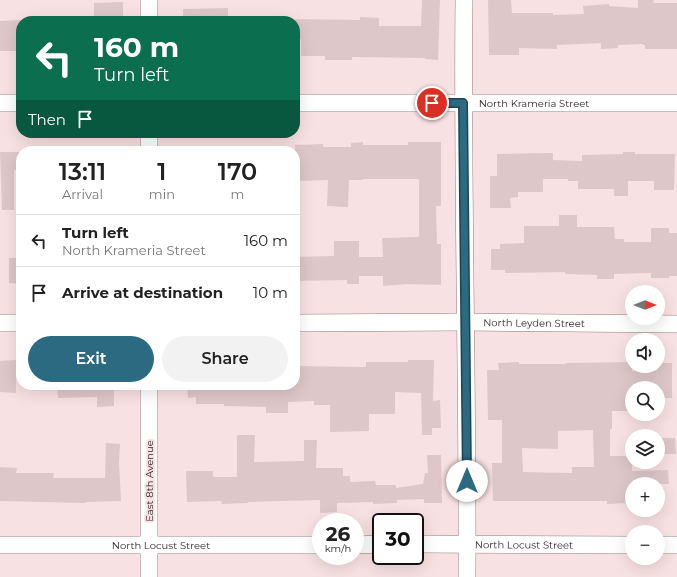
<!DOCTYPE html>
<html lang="en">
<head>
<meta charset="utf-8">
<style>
  body { margin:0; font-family:Montserrat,sans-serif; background:#f2f2f2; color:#222; height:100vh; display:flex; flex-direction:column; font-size:15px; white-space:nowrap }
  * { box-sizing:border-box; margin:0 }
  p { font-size:13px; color:#767676 }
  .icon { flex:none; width:22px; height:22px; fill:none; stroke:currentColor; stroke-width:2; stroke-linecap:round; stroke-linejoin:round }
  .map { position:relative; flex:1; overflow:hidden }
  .drawer { position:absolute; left:16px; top:146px; width:284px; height:244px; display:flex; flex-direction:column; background:#fff; border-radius:16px; box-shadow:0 4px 16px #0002 }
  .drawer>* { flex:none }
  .guide { position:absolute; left:16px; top:16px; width:284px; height:122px; border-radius:16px; box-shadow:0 4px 16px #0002; background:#0b6e4f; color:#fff; overflow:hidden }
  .needle { width:26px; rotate:90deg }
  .fabs { position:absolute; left:625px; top:285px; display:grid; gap:8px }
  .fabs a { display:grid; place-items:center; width:40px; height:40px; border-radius:50%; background:#fff; box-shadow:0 4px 16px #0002; font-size:20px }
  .speed { position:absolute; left:312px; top:513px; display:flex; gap:8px; font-size:20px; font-weight:700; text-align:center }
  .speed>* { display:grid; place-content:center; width:52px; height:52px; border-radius:50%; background:#fff; box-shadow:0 4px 16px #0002; line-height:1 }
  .speed small { font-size:10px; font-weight:400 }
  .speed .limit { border:2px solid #111; border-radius:6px; background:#fff; color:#111 }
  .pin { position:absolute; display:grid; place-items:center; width:34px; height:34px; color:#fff; margin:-17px; border:2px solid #fff; border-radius:50%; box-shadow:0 1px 4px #0007 }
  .me { position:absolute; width:44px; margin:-22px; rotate:0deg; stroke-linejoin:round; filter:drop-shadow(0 0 3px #0008) }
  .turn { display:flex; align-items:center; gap:14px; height:84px; padding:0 12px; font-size:18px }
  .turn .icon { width:52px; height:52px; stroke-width:2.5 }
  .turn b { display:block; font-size:28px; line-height:34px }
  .then { display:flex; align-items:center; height:38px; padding:0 12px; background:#0003; gap:8px; font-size:15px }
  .eta { display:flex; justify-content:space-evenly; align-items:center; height:68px; text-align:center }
  .eta b { font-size:24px; font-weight:600; line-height:28px }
  .primary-button { display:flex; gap:8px; margin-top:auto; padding:8px 12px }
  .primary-button a { flex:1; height:46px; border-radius:24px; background:#2b6a80; color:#fff; font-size:16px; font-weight:600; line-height:46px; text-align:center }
  .primary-button a+a { background:#f2f2f2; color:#222 }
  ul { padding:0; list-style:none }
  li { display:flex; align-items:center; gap:12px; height:52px; padding:0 12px; border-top:1px solid #e0e0e0 }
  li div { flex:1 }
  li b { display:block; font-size:15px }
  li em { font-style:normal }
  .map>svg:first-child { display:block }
  .building { fill:#dec7c9; fill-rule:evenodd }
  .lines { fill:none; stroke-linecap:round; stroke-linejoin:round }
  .minor-casing { stroke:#917c7e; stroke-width:18 }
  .minor { stroke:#fff; stroke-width:17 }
  .route-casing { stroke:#1c4553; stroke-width:10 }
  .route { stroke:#2b6a80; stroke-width:7 }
  .labels { text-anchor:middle; stroke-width:4; stroke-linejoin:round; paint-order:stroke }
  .street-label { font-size:10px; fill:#312828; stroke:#f8e1e2 }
</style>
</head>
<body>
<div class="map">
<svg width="677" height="577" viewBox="0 0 677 577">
  <rect width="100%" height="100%" fill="#f8e1e2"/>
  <!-- building -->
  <g class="building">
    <path d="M422,0H440L438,60L425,59V58L352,57V60H325V56H301V39H295V19L360,20V17L379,18V26H421Z"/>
    <path d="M488,0H511L512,13H553V15L584,14L583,6L609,4V6L638,8V0H654L653,3H677V49H645V45H643V44L618,45V48L601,49V43L557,45V49L519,48V55H489Z"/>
    <path d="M123,2V21H94V3Z"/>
    <path d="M228,8V21H183V9Z"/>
    <path d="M21,20V51H0V21Z"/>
    <path d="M363,142V145H408V142H441V206H436L437,244H441V285L407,284L383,286V276H359V284H347V280L295,281V257L334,256V241H359V257H383L382,238L419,237V179H363V180H349L348,207L327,206L328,180L295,181V145L323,144V147H351V143Z"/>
    <path d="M0,152H21V170H14V210H2Z"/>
    <path d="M623,152H635V154H675L674,190H654V181H628V196H614V189H578V181H568V179H543V192H518V197L510,198L511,208H490V176H497V154L553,153V160L582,161V155L623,154Z"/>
    <path d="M559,215H577V227H614L615,239H624V242H651V228H669V233H677V276H669V278H651V273L614,274V279H597V275L565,274V272L505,273V270H491V249H500V244L524,243V226H559Z"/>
    <path d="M9,258H21V284L9,283Z"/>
    <path d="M16,360V393L0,392V361Z"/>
    <path d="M408,360H434L433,401L440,400L441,428H432V435H422L421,393L395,392V414H369V431L330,432V405H314V401L288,402V413H266V407L224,406V404H196V397L188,398L187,385H295V366L366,367V362H408Z"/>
    <path d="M519,362V364H566V363L632,362V371L658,370V363H672V398H658V388H632V411H612V429H610V456H632V471L668,470L669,484H632V503L607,504V501H493L492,463H502V420H488L487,370H499L498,363ZM593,430L594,467H572V473L523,472L522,448L558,449V431Z"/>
    <path d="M57,385H114V406L97,407V397L58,398Z"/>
    <path d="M237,435H255L254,462L304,461V440H317L316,468H343V476H350V482L375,481L376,485H396V488L423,484L425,473H428L427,455H441L442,503H424V499L397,500V503L373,504V502L337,503V512L320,513V500L248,502V503L222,504L221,501L187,502L186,471H213V477H237Z"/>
    <path d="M658,438H675L676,454H658Z"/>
    <path d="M106,443L120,444L119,463L121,501L85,502V503L0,501V467L17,468L16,473H54L53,478H105Z"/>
  </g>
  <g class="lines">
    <defs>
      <g id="minor">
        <path d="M149,0V21"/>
        <path d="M464,0C462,192 468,385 467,577"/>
        <path d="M0,103H21"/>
        <path id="s1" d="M295,103H677"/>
        <path d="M149,133V151"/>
        <path d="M0,323H21"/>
        <path id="s2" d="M295,323L466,322L677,324"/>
        <path d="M149,385V577"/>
        <path id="s3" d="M415,544L632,545"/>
        <path id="s4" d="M0,545H321"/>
        <path d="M355,545L381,544"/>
        <path d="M658,545H677"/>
      </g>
    </defs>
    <!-- minor casing -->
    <use href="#minor" class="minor-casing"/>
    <!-- minor -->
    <use href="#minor" class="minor"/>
  </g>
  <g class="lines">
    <defs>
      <path id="route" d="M432,103H463L467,481"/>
    </defs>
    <!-- route casing -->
    <use href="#route" class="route-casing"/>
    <!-- route -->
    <use href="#route" class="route"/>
  </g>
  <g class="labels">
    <!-- street labels -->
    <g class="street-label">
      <text dy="4" stroke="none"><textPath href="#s1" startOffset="239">North Krameria Street</textPath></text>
      <text dy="4" stroke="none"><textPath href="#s2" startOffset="239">North Leyden Street</textPath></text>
      <text transform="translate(149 481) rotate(-90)" y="4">East 8th Avenue</text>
      <text dy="4" stroke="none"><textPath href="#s3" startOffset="109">North Locust Street</textPath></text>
      <text dy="4" stroke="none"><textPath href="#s4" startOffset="161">North Locust Street</textPath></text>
    </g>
  </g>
</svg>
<div class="fabs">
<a><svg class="needle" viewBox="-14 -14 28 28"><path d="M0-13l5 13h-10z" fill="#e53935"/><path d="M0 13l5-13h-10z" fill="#767676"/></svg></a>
<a><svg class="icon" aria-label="sound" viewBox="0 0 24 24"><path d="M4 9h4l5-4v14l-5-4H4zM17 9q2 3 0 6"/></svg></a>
<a><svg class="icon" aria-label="search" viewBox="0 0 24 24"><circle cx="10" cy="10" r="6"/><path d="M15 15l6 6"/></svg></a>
<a><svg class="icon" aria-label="layers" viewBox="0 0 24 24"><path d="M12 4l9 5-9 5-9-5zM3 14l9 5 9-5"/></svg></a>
<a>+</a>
<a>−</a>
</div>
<div class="speed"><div>26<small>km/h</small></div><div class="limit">30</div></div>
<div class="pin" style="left:432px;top:103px;background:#d93025"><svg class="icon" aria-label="arrive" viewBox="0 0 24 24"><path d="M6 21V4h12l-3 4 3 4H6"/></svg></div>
<svg class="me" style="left:467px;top:481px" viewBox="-20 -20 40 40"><circle r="19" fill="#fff"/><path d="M0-13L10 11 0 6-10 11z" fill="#2b6a80"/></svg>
<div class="guide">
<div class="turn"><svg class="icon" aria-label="left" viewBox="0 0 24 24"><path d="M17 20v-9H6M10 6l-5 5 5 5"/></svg><div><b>160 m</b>Turn left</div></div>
<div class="then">Then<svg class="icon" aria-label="arrive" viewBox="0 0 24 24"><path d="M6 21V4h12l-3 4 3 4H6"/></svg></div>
</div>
<section class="drawer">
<div class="eta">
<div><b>13:11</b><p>Arrival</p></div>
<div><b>1</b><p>min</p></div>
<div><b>170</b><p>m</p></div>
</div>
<ul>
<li><svg class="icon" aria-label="left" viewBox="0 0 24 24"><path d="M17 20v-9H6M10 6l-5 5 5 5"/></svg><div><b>Turn left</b><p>North Krameria Street</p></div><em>160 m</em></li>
<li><svg class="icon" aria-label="arrive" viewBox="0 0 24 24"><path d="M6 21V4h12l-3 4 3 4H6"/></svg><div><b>Arrive at destination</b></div><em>10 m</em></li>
</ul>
<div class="primary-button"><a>Exit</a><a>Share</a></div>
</section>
</div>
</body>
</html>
